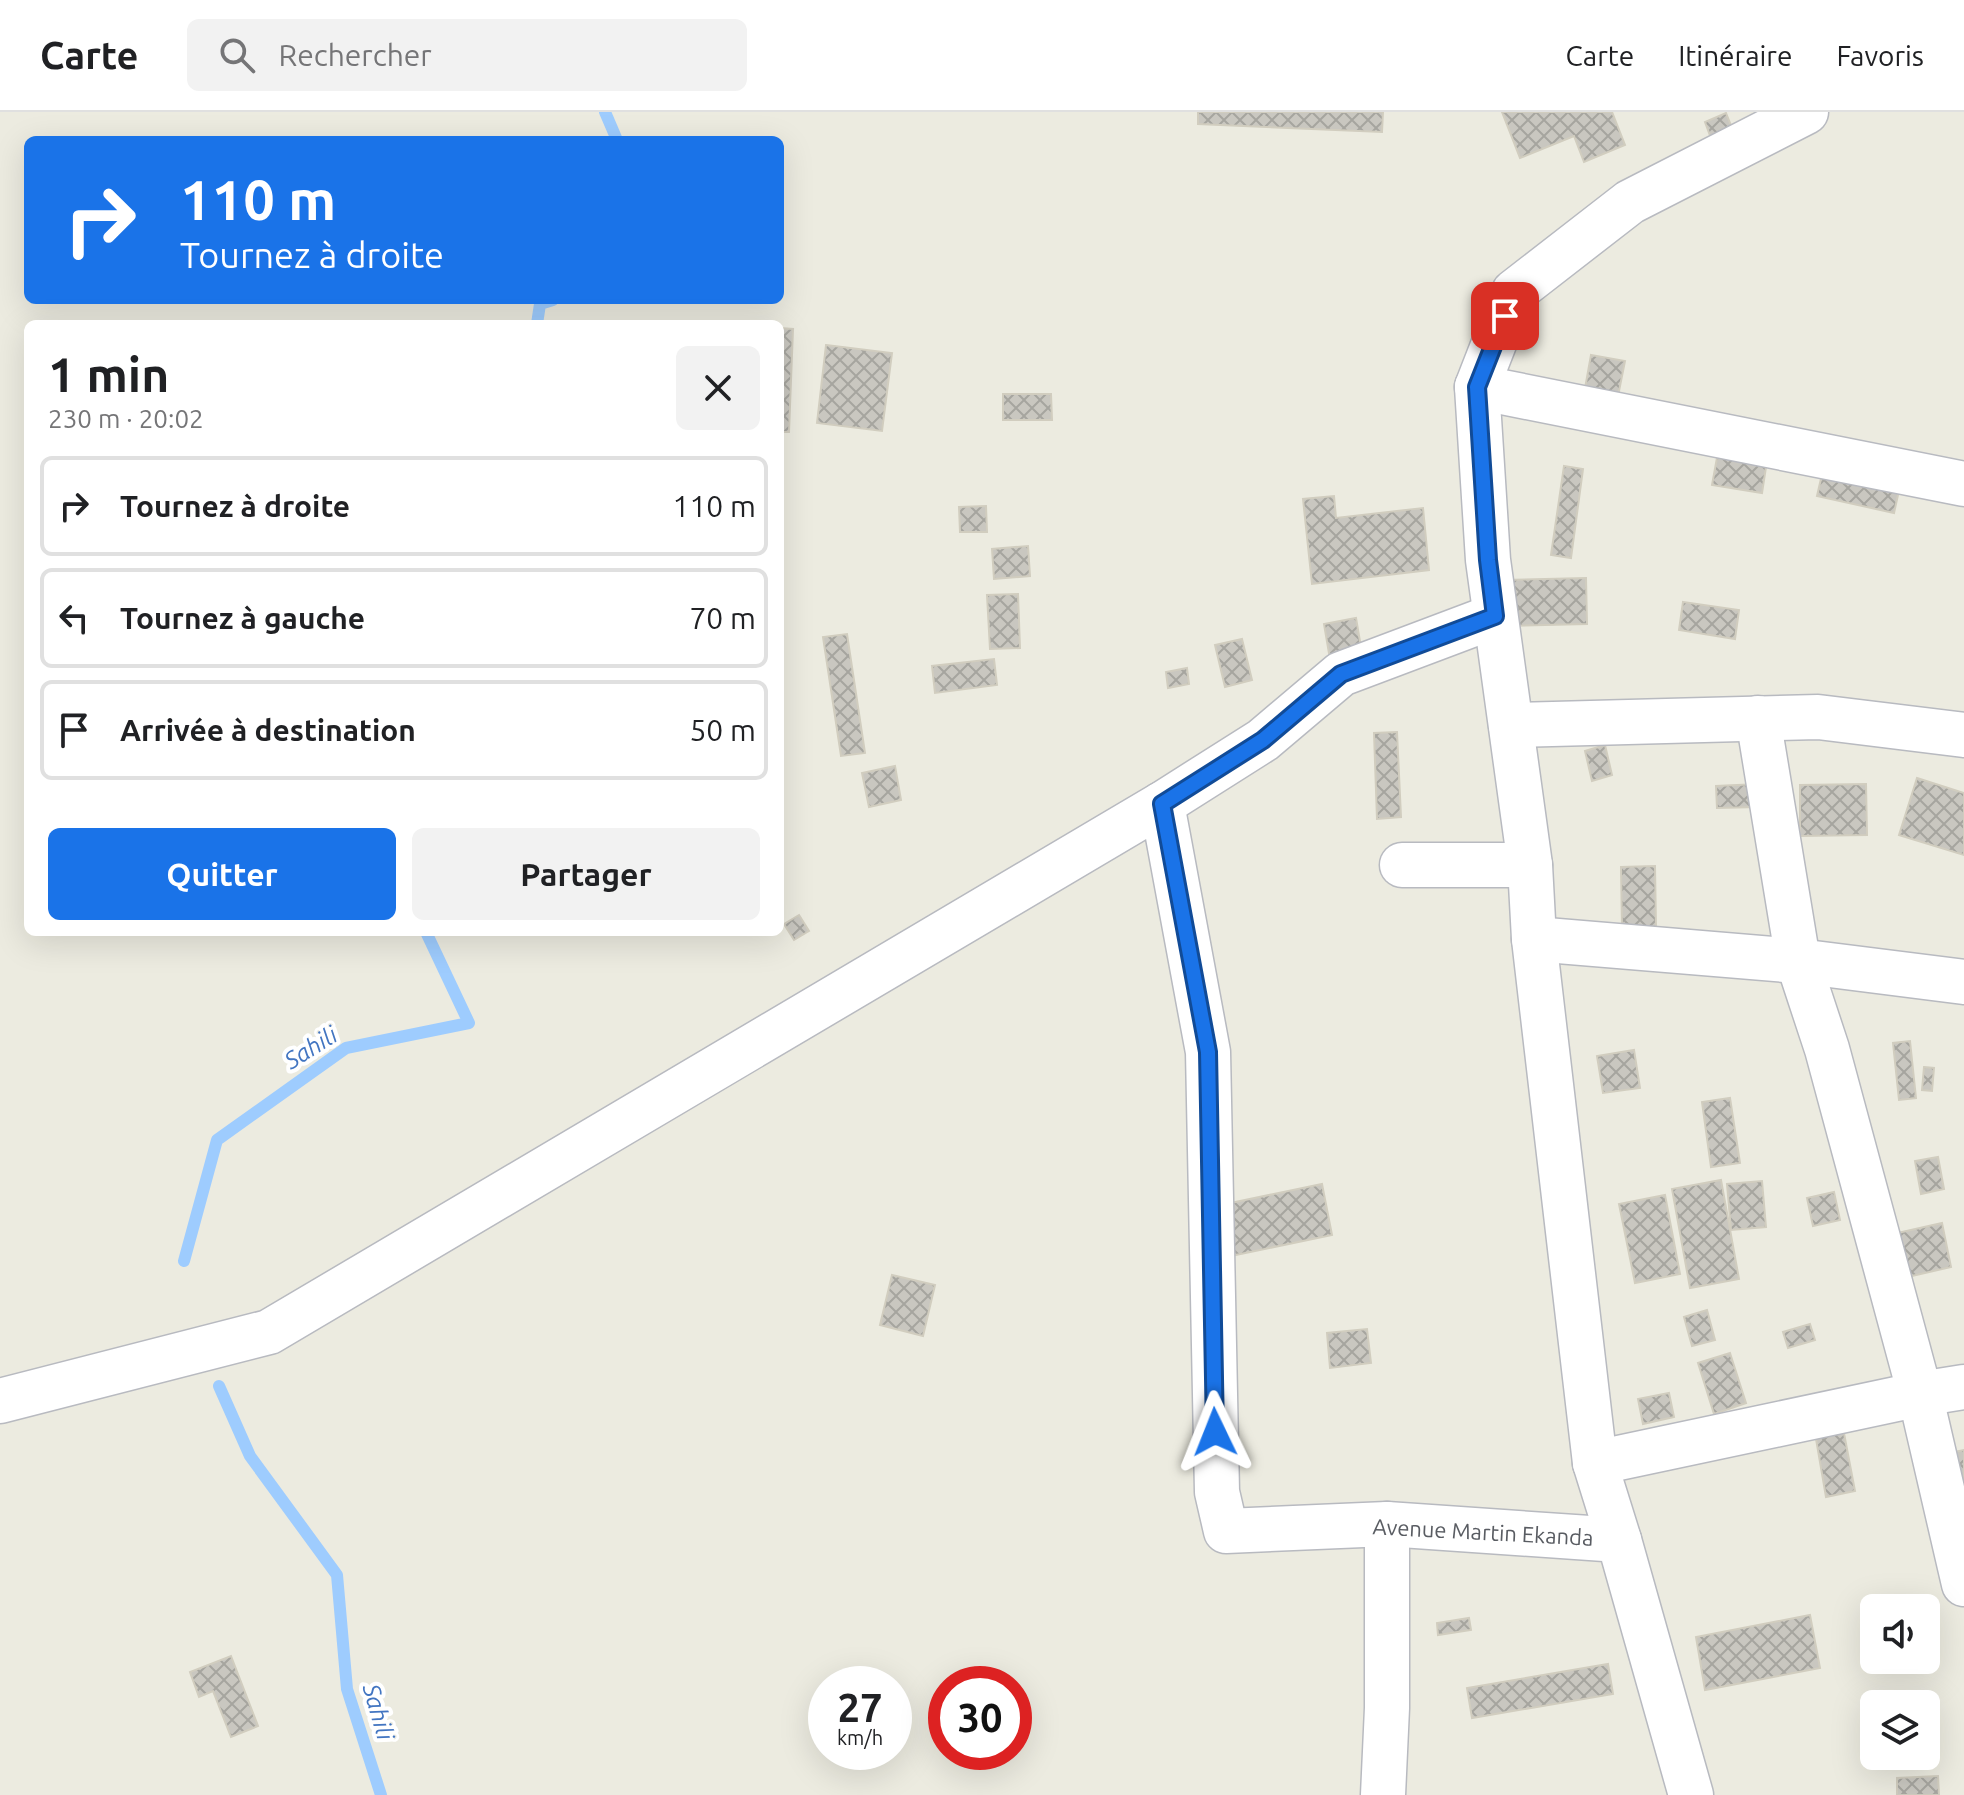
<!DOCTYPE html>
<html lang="fr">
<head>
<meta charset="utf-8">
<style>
  body { margin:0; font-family:Ubuntu,sans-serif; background:#f2f2f2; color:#202124; height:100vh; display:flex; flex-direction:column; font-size:30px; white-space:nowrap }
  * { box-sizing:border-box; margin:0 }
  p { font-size:26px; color:#757577 }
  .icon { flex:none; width:44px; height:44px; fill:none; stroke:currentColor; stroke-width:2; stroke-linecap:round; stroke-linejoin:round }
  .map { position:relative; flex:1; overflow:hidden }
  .panel { position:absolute; left:24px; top:208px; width:760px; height:616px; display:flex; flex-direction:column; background:#fff; border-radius:12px; box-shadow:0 8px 32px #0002 }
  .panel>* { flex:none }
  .top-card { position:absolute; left:24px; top:24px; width:760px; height:168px; border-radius:12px; box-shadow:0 8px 32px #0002; background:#1a73e8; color:#fff; overflow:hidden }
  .tools { position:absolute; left:1860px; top:1482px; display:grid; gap:16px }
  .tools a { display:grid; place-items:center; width:80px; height:80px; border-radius:12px; background:#fff; box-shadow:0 8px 32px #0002; font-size:40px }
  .speed { position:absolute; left:808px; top:1554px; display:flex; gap:16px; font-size:40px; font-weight:700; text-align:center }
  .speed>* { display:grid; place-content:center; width:104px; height:104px; border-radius:50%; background:#fff; box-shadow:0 8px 32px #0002; line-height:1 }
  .speed small { font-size:20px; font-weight:400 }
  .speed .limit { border:12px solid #d22; background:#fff; color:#111 }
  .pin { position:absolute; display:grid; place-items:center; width:68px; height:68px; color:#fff; margin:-34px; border-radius:16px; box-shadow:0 4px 12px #0006 }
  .me { position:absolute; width:88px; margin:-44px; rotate:358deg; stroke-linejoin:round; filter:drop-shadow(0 0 6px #0008) }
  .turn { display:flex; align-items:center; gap:28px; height:168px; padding:0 24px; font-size:36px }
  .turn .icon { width:104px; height:104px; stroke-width:2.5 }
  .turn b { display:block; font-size:56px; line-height:68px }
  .round { display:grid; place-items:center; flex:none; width:84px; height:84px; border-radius:12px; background:#f2f2f2 }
  .overview { display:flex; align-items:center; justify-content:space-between; height:136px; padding:0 24px }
  h1 { font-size:48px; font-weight:700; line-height:60px }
  .cta { display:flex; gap:16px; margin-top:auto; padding:16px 24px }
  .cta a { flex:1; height:92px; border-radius:12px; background:#1a73e8; color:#fff; font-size:32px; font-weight:700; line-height:92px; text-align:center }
  .cta a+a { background:#f2f2f2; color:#202124 }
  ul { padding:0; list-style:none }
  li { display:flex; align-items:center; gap:24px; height:100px; margin:0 16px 12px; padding:0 8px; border:4px solid #e0e0e0; border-radius:12px }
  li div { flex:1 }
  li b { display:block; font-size:30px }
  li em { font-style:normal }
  header { display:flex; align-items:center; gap:48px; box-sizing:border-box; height:112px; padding:0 40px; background:#fff; border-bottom:2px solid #e0e0e0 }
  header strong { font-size:38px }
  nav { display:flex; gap:44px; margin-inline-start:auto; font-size:28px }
  .search { width:560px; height:72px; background:#f2f2f2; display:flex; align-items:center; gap:20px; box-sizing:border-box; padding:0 28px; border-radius:12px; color:#757577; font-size:30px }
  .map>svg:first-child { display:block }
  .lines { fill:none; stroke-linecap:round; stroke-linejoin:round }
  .stream { stroke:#9eccfe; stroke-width:12 }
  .building { fill:url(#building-cross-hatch); stroke:#d1cdbf; stroke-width:2 }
  .minor-casing { stroke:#b8bac0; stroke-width:47 }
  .minor { stroke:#fff; stroke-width:44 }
  .route-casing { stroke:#114b97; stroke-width:20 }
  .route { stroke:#1a73e8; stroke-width:14 }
  .labels { text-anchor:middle; stroke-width:8; stroke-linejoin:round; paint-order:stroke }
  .street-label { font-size:22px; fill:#595c62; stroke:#fff }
  .water-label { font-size:24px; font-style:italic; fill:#4275c1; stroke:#fff }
</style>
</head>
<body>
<header>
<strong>Carte</strong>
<div class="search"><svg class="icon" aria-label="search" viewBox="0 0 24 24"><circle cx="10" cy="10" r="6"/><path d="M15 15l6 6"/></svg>Rechercher</div>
<nav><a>Carte</a><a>Itinéraire</a><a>Favoris</a></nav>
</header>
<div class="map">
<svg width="1964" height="1683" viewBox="0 0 1964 1683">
  <defs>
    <pattern id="building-cross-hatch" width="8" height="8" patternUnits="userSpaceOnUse" patternTransform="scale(2)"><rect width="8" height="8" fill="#c9c7c0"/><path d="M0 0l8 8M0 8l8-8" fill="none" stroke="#a6a59f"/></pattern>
  </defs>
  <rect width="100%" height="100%" fill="#ecebe0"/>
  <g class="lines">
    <!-- stream -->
    <g class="stream">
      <path d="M605,0L617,28"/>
      <path d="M537,212L540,192L553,188"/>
      <path d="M184,1149L217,1028L346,936L469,911L426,820"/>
      <path d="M219,1274L250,1344L337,1463L347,1577L381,1683"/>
    </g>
  </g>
  <!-- building -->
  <g class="building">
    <path d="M1198,0H1383L1382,20L1198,12Z"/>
    <path d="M1502,0H1612L1625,33L1584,50L1574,24L1520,46Z"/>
    <path d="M1726,1L1734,21L1712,29L1705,10Z"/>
    <path d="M780,216L793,217L789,320H780Z"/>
    <path d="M826,233L892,241L882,319L817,311Z"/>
    <path d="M1591,243L1625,249L1617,289L1584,282Z"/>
    <path d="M1003,282H1051L1052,308H1003Z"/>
    <path d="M1719,335L1768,342L1762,381L1712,373Z"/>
    <path d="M1564,354L1583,357L1571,446L1551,443Z"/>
    <path d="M1823,358L1900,374L1894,401L1817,384Z"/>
    <path d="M1334,384L1336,406L1423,396L1429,458L1312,472L1303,387Z"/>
    <path d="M986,394L987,420H960L959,395Z"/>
    <path d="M1028,434L1030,464L994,467L992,437Z"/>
    <path d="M1586,466L1587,512L1505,514L1504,468Z"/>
    <path d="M1018,482L1020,536L990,537L987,483Z"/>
    <path d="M1683,490L1739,498L1735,527L1679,518Z"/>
    <path d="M1356,506L1363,547L1331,553L1324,512Z"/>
    <path d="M847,522L865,641L841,644L823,525Z"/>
    <path d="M1242,527L1252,568L1225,575L1215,533Z"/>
    <path d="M994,547L997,573L935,581L932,554Z"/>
    <path d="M1187,556L1189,572L1168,576L1166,560Z"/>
    <path d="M1397,620L1401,705L1377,707L1374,621Z"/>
    <path d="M1605,633L1612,663L1592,669L1585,639Z"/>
    <path d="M895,654L901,688L869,695L862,661Z"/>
    <path d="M1917,666L1964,681V743L1899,723Z"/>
    <path d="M1758,672V695L1717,696L1716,674Z"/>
    <path d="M1866,672L1867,723L1800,724V673Z"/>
    <path d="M1655,754L1656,816L1622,817L1621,755Z"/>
    <path d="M799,803L809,819L794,828L784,812Z"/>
    <path d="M1910,929L1916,986L1899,988L1893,931Z"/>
    <path d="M1634,938L1640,976L1603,981L1597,944Z"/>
    <path d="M1924,955L1934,956L1932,979L1922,978Z"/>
    <path d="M1730,986L1740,1051L1711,1055L1702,990Z"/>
    <path d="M1938,1045L1944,1077L1921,1082L1915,1049Z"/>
    <path d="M1721,1068L1739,1167L1690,1176L1672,1077Z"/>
    <path d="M1762,1069L1766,1115L1731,1118L1727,1072Z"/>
    <path d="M1322,1072L1332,1123L1226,1145L1216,1094Z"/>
    <path d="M1834,1080L1840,1108L1813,1114L1807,1086Z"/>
    <path d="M1665,1083L1680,1162L1635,1171L1619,1092Z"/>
    <path d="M1942,1111L1951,1155L1903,1166L1893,1122Z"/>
    <path d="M892,1163L935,1173L923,1224L880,1213Z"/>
    <path d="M1707,1198L1715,1228L1692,1234L1684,1205Z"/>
    <path d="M1810,1212L1815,1228L1788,1236L1783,1220Z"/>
    <path d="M1367,1217L1371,1251L1330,1256L1327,1221Z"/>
    <path d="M1730,1241L1746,1291L1714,1302L1698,1251Z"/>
    <path d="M1669,1281L1674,1305L1643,1312L1638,1287Z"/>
    <path d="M1843,1316L1855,1379L1826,1385L1815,1321Z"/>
    <path d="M1964,1338V1380L1954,1340Z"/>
    <path d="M1810,1503L1820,1556L1705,1578L1696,1525Z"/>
    <path d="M1469,1506L1471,1518L1438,1523L1437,1511Z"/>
    <path d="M231,1544L258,1614L231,1625L213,1579L199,1585L190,1560Z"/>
    <path d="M1608,1552L1613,1582L1472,1606L1467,1576Z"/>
    <path d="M1938,1664L1939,1683H1897V1666Z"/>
  </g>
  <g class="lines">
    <defs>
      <g id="minor">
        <path d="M1477,275L1964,372"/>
        <path d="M1758,606L1798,849L1827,937L1920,1282L1964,1472"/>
        <path d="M1511,613L1818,605L1964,623"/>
        <path d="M1162,692L1208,940L1217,1380L1226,1419L1387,1412L1619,1428L1691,1683"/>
        <path d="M1402,753H1530"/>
        <path d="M1534,827L1798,849L1964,870"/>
        <path d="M0,1289L269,1220L1162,692L1263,628L1341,562L1495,504"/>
        <path d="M1595,1351L1920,1282L1964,1275"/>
        <path d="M1619,1428L1595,1351L1534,827L1530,753L1488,448L1477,275L1514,180L1630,90L1806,0"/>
        <path d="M1383,1683L1387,1596V1412"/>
      </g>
    </defs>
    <!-- minor casing -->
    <use href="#minor" class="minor-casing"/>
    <!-- minor -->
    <use href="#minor" class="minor"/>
  </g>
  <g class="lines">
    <defs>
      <path id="route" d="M1215,1320L1208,940L1162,692L1263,628L1341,562L1495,504L1488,448L1477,275L1505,204"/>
    </defs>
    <!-- route casing -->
    <use href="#route" class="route-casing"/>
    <!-- route -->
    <use href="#route" class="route"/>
  </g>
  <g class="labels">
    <!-- street labels -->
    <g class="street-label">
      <text transform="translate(1483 1420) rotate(3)" y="8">Avenue Martin Ekanda</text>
    </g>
    <!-- water labels -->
    <g class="water-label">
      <text transform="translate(311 936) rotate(-32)" y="8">Sahili</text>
      <text transform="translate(378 1600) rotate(74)" y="8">Sahili</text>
    </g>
  </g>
</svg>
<div class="tools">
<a><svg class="icon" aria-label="sound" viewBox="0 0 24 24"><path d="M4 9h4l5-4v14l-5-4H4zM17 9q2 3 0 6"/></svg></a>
<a><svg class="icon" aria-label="layers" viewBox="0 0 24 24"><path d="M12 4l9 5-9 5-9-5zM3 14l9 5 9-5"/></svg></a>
</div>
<div class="speed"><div>27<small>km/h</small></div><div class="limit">30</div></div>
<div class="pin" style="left:1505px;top:204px;background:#d93025"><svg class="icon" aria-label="arrive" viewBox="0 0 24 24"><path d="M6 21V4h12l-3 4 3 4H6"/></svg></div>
<svg class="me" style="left:1215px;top:1320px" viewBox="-20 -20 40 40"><path d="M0-17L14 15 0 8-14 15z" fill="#1a73e8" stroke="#fff" stroke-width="4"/></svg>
<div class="top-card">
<div class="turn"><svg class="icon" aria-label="right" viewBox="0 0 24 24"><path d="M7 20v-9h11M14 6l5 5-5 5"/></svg><div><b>110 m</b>Tournez à droite</div></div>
</div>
<section class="panel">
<div class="overview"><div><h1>1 min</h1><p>230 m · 20:02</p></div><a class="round"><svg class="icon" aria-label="close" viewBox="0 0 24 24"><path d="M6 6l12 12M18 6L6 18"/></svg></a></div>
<ul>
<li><svg class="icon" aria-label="right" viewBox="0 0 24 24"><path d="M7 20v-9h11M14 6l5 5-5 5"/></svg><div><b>Tournez à droite</b></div><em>110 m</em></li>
<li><svg class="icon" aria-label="left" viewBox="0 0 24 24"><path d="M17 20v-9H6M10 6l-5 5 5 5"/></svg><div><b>Tournez à gauche</b></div><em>70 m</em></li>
<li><svg class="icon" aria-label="arrive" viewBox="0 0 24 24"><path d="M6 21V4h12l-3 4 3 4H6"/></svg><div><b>Arrivée à destination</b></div><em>50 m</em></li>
</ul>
<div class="cta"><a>Quitter</a><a>Partager</a></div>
</section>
</div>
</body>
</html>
